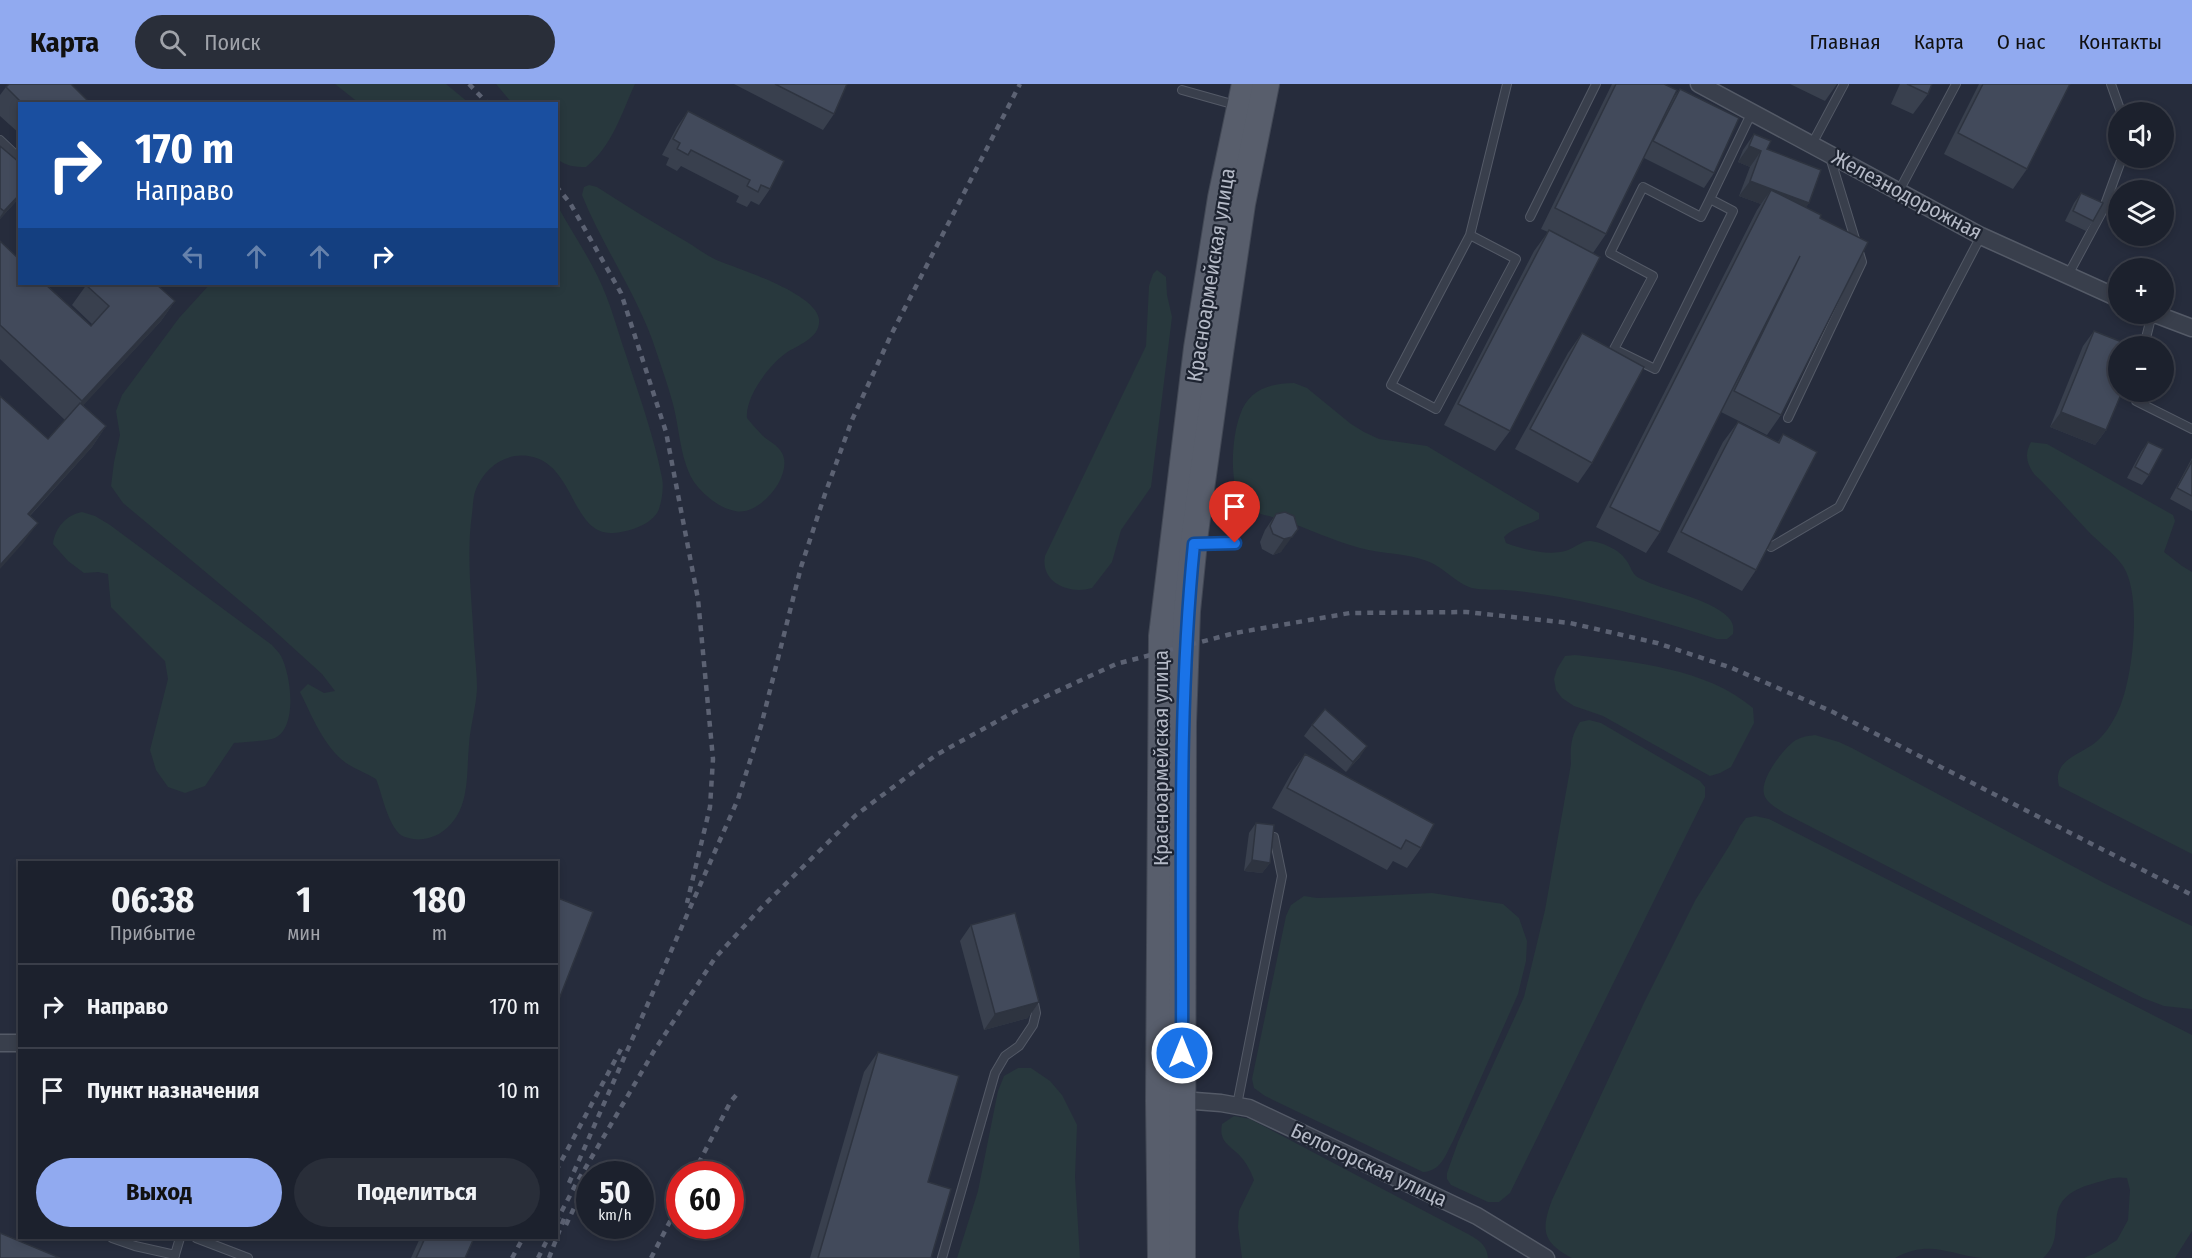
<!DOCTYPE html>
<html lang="ru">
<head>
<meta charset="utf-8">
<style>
  body { margin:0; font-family:"Fira Sans Condensed",sans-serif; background:#292e39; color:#f1f3f6; height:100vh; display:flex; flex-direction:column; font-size:22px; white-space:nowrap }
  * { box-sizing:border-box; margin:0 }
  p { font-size:20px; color:#a0a3aa }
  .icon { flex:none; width:33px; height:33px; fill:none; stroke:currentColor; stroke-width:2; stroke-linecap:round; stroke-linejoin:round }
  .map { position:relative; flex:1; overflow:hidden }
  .drawer { position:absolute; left:18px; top:777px; width:540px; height:378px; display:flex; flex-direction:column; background:#1c212d; border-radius:0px; box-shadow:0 3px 9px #0003,0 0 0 2px #3a3e49 }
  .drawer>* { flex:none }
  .hud { position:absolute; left:18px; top:18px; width:540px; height:183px; border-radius:0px; box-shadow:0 3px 9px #0003,0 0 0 2px #3a3e49; background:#1a4fa0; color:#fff; overflow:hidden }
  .controls { position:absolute; left:2108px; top:18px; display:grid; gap:12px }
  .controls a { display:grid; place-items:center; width:66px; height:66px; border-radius:50%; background:#1c212d; box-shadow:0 3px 9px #0003,0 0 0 2px #3a3e49; font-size:30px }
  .speed { position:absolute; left:576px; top:1077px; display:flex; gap:12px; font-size:30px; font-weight:700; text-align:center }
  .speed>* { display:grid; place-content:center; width:78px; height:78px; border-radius:50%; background:#1c212d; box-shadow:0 3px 9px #0003,0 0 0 2px #3a3e49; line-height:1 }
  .speed small { font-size:15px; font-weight:400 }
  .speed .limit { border:9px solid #d22; background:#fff; color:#111 }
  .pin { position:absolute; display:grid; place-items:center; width:51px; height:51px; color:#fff; margin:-62px -26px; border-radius:50% 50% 50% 0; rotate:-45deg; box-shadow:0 0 6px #0007 }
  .pin .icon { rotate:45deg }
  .me { position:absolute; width:66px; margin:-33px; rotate:0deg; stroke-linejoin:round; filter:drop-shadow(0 0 4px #0008) }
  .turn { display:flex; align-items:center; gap:21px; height:126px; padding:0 18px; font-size:27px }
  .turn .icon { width:78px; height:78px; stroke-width:2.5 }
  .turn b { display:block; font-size:42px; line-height:51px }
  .lanes { display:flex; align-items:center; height:57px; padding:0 18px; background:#0003; justify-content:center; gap:30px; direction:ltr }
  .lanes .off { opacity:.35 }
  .eta { display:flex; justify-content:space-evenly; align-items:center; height:102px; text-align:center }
  .eta b { font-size:36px; font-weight:700; line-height:42px }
  .cta { display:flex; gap:12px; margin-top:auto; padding:12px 18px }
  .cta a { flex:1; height:69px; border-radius:36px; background:#91aaf0; color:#111; font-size:24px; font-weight:700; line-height:69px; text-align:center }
  .cta a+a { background:#292e39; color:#f1f3f6 }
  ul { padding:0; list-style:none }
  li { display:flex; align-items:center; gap:18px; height:84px; padding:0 18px; border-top:2px solid #3a3e49 }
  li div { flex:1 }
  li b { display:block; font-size:22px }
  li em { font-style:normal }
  header { display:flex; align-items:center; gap:36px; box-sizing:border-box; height:84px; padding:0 30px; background:#91aaf0; color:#111 }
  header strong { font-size:28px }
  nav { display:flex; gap:33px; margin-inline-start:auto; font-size:21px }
  .search { width:420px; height:54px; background:#292e39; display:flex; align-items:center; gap:15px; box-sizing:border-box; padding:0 21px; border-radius:33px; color:#a0a3aa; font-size:22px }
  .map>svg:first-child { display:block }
  .green { fill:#28383d }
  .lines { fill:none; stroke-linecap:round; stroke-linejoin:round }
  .service-casing { stroke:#545a67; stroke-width:10 }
  .minor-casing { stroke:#545a67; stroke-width:19 }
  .primary-casing { stroke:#424855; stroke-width:28 }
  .service { stroke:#393f4c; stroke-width:8 }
  .minor { stroke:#393f4c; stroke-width:16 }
  .primary { stroke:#585e6c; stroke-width:26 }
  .rail { stroke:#5c6273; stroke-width:4.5; stroke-dasharray:6 6; stroke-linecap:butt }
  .wall { fill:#39404e }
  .shaded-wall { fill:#2e3440 }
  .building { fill:#424a5b; stroke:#2e3440; stroke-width:1.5 }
  .route-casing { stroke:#114b97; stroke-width:15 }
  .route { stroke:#1a73e8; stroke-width:10 }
  .labels { text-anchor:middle; stroke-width:4.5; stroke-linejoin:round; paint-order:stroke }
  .street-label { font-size:21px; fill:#b5bac7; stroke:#1e2431 }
</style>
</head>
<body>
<header>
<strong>Карта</strong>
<div class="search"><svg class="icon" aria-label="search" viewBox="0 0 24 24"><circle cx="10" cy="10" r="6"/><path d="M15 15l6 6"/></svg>Поиск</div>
<nav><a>Главная</a><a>Карта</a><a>О нас</a><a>Контакты</a></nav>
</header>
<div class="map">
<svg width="2192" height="1174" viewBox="0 0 2192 1174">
  <rect width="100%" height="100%" fill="#262c3c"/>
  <!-- green -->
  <g class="green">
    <path d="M335,0H446L469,19H359Z"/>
    <path d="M496,0H635C622,28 612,63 586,83C574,83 566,82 557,75L556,20L512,19Z"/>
    <path d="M589,101L597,103C626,122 656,140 687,158C697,164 707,172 719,177C741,186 815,209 819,235C821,254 798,261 786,269C769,281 745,313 747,334C752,340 757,346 762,351C768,357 778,361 782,369C794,391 759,433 735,427C718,424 697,406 690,391C680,370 679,343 673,320C667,298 659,276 652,255C633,204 602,161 582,111L584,103Z"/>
    <path d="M557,121C570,145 586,168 598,193C610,217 617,245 626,271C639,311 654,352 662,394C664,403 662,416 659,425C653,441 626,449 610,449C571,448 574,378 528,372C504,369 485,384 476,405C473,412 473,422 472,430C466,472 472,517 474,559C475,574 477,590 477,605C476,624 470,643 469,661C466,693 471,730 439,750C427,756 417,757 405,753C389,748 382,709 376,695C366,689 355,685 346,679C324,663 312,632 300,608L308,600L324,609L335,607L322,590L257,531L123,419L111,402L114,378L120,351L116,327L122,311L179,234L210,200H556Z"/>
    <path d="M1157,186L1166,193L1167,211L1172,233L1151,403L1121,446L1112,478L1092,504C1070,511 1040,499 1045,472L1146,262L1149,202L1153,190Z"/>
    <path d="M1294,299L1307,304L1351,340L1364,348L1379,355L1427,362L1539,429V435C1527,442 1515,442 1504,453L1506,459C1522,465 1547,472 1565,467C1574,465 1580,457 1590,457C1602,458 1620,466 1626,476C1631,482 1632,491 1639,494C1664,507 1709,514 1728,533C1733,538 1734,543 1733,550L1727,555H1717C1664,538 1614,523 1559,513C1542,510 1523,507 1505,506C1494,505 1480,507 1469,503C1454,497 1443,483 1427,477C1407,469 1382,470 1360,464C1333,457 1307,444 1280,435C1267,431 1251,430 1243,419C1228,401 1232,352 1240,331C1248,306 1270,299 1294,299Z"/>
    <path d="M2031,358L2047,360L2173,431L2175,437L2164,468L2182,482L2192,488V770L2059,702C2052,676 2080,671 2096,658C2107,649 2116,633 2121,620C2133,589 2142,511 2123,482C2114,469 2098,458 2087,446C2069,427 2053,408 2034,390C2027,379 2024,371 2031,358Z"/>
    <path d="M82,428L95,432L110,441L272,561C275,565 279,568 281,572C291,591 298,643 275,654C269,657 243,658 234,659L205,702L185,709L168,703L156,686L150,666L168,595L165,577L111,523L108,490L98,488L84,489L68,477L53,460C55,444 66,431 82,428Z"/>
    <path d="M1575,571C1634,578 1706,584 1753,624L1754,639L1731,683L1720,689L1710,692L1603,632L1574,622L1562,614L1556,606L1554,595L1557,585L1565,572Z"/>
    <path d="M1589,636L1601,639L1700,697L1705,703V713L1510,1109L1499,1118H1488L1451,1101L1447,1095V1089L1458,1058L1524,913L1545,826L1571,680C1570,663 1571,652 1580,638Z"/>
    <path d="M1815,651L1839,658L1852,664L2106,800L2192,842V925L2164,922L2143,914L1784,729C1777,724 1766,719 1764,710C1760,695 1782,667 1793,658C1800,653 1807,652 1815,651Z"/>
    <path d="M1755,732L1769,735L2192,951V1147L2175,1174H2084L2098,1168L2117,1156L2128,1136L2130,1106L2127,1094C2114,1092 2107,1096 2095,1099C2033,1116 2072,1149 2043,1174C2023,1174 2002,1174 1982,1174C1949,1171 1931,1155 1895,1174H1572C1542,1158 1541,1146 1552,1116L1643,921L1696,815L1731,759L1740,742L1746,734Z"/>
    <path d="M1432,809L1503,820L1519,834L1527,857L1526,877L1518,910L1453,1057C1445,1072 1441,1087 1423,1088L1265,1012L1254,1004L1252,995L1286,832L1291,821L1304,812L1317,814L1353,813Z"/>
    <path d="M1018,984H1031L1050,997L1062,1011L1077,1041L1075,1093L1080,1174H957L978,1107L998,1007L1004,992Z"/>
    <path d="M1234,1032L1250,1035L1466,1149C1477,1155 1487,1160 1488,1174H1242L1238,1143L1239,1127L1254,1096C1250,1085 1244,1075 1236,1068C1226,1059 1219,1055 1222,1040Z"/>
  </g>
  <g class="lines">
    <defs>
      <g id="service">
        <path d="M2111,0L2121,28"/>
        <path d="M1182,6L1239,22"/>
        <path d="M0,56L20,75"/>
        <path d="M1812,60L1844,0"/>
        <path d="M1899,107L1956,0"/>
        <path d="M1710,115L1701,133L1643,103L1610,169L1653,192L1614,265L1655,285L1733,127L1710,115L1752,28"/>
        <path d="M1530,133L1596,0"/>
        <path d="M1470,151L1516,175L1436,325L1391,301L1470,151L1507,0"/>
        <path d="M2068,191L2103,126L2122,74"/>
        <path d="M2144,262L2152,230"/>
        <path d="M2136,308V317L2192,345"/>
        <path d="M1788,334L1862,178L1830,73"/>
        <path d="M1197,460L1235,459"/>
        <path d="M1771,463L1839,423L1981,152"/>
        <path d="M1237,1021L1282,792L1274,753"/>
        <path d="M112,1154L135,1162L175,1171"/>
        <path d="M196,1154L248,1174"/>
        <path d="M174,1174L180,1154"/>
        <path d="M942,1174L995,989L1005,972L1019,962L1033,941L1036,929L1033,914"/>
      </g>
      <g id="minor">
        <path d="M1699,0L1981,152L2118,214"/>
        <path d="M2155,230L2192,244"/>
        <path d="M0,959H20"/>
        <path d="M1182,1016L1221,1019L1249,1024L1477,1132L1546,1174"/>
      </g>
      <g id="primary">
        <path d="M1161,1174L1159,1017L1162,552L1197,264L1221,114L1245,0"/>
        <path d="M1182,1174L1183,639L1187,527L1195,448L1220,269L1242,120L1266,0"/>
      </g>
    </defs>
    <!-- service casing -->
    <use href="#service" class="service-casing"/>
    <!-- minor casing -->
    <use href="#minor" class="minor-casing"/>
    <!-- primary casing -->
    <use href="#primary" class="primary-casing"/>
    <!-- service -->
    <use href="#service" class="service"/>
    <!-- minor -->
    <use href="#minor" class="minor"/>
    <!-- primary -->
    <use href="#primary" class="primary"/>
    <!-- rail -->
    <g class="rail">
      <path d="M469,0L488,20"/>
      <path d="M556,102L570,119L621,209L666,348L698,515L713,675L710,723L687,819"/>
      <path d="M556,1087L621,965"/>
      <path d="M693,1090L731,1017L738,1009"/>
      <path d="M569,1099L738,715L761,642L801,483L825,410L852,336L891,251L1020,0"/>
      <path d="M556,1138L576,1100L654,967L715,874L761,824L856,731L936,671L1023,623L1116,580L1235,549L1350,529L1466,528L1570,539L1657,559L1732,584L1833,628L2192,811"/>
      <path d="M566,1141L584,1103"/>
      <path d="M512,1174L523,1154"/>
      <path d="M538,1174L548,1154"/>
      <path d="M549,1174L565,1132"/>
      <path d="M651,1174L680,1118"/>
    </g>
  </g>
  <!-- wall -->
  <g class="wall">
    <path d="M734,0H847L834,30L823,46Z"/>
    <path d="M1612,0H1664L1672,15L1680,5L1714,89L1704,104L1644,74L1606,150L1593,169L1510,347L1495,367L1444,341L1534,167L1548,148L1541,145Z"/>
    <path d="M1790,0H1837L1825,17Z"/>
    <path d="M1900,0H1932L1928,10L1913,30L1891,20Z"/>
    <path d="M1979,0H2070L2027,85L2013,105L1944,70Z"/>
    <path d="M6,3L91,20H20V50L0,32V11Z"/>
    <path d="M688,27L770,105L759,121L751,117L747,123L736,118L739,112L681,82L677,87L666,81L669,74L662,71L677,43Z"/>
    <path d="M1754,50L1767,65L1809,119L1806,123L1820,134L1781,331L1767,351L1721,328L1660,448L1646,469L1596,443L1757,126L1761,120L1739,112L1750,83L1738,78L1743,66Z"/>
    <path d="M0,62L20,113L0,135Z"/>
    <path d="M2081,109L2093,137L2086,147L2065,137L2074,119Z"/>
    <path d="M0,157L91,242L92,240L72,221L87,200L175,217L161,237L83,321L106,342L92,363L30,432L23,459L48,355L65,336L0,275Z"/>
    <path d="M2094,247L2106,346L2095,361L2050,343L2083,262Z"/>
    <path d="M1582,249L1592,379L1578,399L1515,365L1568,269Z"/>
    <path d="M1738,338L1778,358L1783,350L1756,486L1742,507L1667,468L1723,358Z"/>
    <path d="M2148,358L2149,391L2142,401L2127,394L2141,368Z"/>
    <path d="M2192,374V427L2170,415Z"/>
    <path d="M1276,430L1294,432L1281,468L1273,471L1262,465L1260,458L1265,446Z"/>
    <path d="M1312,641L1360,673L1346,688L1304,652Z"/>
    <path d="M1305,670L1421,764L1407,784L1393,777L1387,786L1272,724L1291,690Z"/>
    <path d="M1256,739L1270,779L1262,789L1244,787L1249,749Z"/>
    <path d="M971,841L1028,934L984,946L960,857Z"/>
    <path d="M878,968L931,1174H810L864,988Z"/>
    <path d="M420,1154H474L465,1174H411Z"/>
  </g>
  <!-- shaded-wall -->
  <g class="shaded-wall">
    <path d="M1749,62L1761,67L1750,83L1738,78Z"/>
    <path d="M1750,97L1809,119L1798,134L1771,106L1761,120L1739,112Z"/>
    <path d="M20,110V113L0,135V133L4,127Z"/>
    <path d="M175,217L161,237L68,338L82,317Z"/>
    <path d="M2061,328L2106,346L2095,361L2050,343Z"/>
    <path d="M106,342L92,363L13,450L28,430Z"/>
    <path d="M38,439L23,459L0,485V481Z"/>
    <path d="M1292,453L1281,468L1273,471L1284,455Z"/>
    <path d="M1367,662L1360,673L1346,688L1353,678Z"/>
    <path d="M1252,776L1270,779L1262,789L1244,787Z"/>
    <path d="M1039,918L1028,934L984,946L995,930Z"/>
  </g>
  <!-- building -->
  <g class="building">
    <path d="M9,0H71L91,20H23L6,3Z"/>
    <path d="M775,0H847L834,30Z"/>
    <path d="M1616,0H1664L1677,6L1606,150L1555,124Z"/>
    <path d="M1907,0H1932L1928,10Z"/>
    <path d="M1983,0H2070L2027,85L1958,49Z"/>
    <path d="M1680,5L1739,34L1714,89L1653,57Z"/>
    <path d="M688,27L784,77L770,105L761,101L758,108L747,102L750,96L691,66L688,71L677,65L680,59L673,55Z"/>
    <path d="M1754,50L1771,57L1767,65L1821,86L1809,119L1750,97L1761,67L1749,62Z"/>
    <path d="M0,62L20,79V110L4,127L0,124Z"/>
    <path d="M1771,106L1821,131L1820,134L1868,158L1781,331L1734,307L1800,172L1660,448L1610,423Z"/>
    <path d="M2081,109L2103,119L2093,137L2073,127Z"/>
    <path d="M1549,146L1600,173L1510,347L1458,320Z"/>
    <path d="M0,157L20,176V200H45L91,242L109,222L86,201L87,200H156L175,217L82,317L0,241Z"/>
    <path d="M2094,247L2132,262H2118V308H2122L2106,346L2061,328Z"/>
    <path d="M1582,249L1644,283L1592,379L1530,345Z"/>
    <path d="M0,312L48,355L80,319L106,342L28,430L38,439L0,481Z"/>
    <path d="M1738,338L1779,359L1783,350L1817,368L1756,486L1681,448Z"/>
    <path d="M2148,358L2163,365L2149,391L2135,383Z"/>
    <path d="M2192,377V412L2177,404Z"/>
    <path d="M1285,428L1294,432L1298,445L1292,453L1284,455L1273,450L1270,442L1276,430Z"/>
    <path d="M1325,625L1367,662L1353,678L1312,641Z"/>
    <path d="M1305,670L1434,740L1421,764L1406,756L1401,765L1287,704Z"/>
    <path d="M1256,739L1274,741L1270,779L1252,776Z"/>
    <path d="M558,814L593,828L556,923V818Z"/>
    <path d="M1015,829L1039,918L995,930L971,841Z"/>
    <path d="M878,968L959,992L928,1098L951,1105L931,1174H818Z"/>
    <path d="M0,1149L60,1174H0Z"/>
    <path d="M425,1154H474L465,1174H416Z"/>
  </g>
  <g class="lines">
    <defs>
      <path id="route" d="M1182,969C1183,799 1177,629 1194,460L1235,459"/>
    </defs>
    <!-- route casing -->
    <use href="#route" class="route-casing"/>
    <!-- route -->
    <use href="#route" class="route"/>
  </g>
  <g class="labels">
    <!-- street labels -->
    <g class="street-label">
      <text transform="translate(1907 111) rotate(28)" y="7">Железнодорожная</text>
      <text transform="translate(1211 191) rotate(-81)" y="7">Красноармейская улица</text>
      <text transform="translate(1161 674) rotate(-90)" y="7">Красноармейская улица</text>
      <text transform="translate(1369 1081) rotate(25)" y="7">Белогорская улица</text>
    </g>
  </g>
</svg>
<div class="controls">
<a><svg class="icon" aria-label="sound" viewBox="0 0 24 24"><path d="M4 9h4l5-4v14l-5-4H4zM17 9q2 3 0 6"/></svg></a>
<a><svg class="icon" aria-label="layers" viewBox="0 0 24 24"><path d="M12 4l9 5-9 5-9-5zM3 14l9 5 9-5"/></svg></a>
<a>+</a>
<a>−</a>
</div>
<div class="speed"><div>50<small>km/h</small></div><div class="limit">60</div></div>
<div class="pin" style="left:1235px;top:459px;background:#d93025"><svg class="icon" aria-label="arrive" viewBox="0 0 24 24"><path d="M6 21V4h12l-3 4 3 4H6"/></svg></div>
<svg class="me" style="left:1182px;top:969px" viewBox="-20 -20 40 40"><circle r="17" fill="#1a73e8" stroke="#fff" stroke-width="3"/><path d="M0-11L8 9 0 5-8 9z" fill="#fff"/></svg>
<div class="hud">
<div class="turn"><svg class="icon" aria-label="right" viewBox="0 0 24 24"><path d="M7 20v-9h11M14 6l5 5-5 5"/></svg><div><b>170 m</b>Направо</div></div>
<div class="lanes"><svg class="icon off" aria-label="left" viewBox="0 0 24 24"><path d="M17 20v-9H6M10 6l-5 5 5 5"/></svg><svg class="icon off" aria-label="ahead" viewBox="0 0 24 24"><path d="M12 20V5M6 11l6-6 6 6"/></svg><svg class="icon off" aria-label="ahead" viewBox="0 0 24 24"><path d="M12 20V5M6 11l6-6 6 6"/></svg><svg class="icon" aria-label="right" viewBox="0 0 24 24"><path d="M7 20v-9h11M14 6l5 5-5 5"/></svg></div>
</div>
<section class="drawer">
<div class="eta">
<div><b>06:38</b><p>Прибытие</p></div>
<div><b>1</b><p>мин</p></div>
<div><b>180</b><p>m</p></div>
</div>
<ul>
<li><svg class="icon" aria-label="right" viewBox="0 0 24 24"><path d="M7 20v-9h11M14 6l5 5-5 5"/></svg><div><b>Направо</b></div><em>170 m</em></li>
<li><svg class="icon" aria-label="arrive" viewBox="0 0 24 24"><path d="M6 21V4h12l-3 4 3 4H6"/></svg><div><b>Пункт назначения</b></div><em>10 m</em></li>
</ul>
<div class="cta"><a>Выход</a><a>Поделиться</a></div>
</section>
</div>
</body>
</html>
